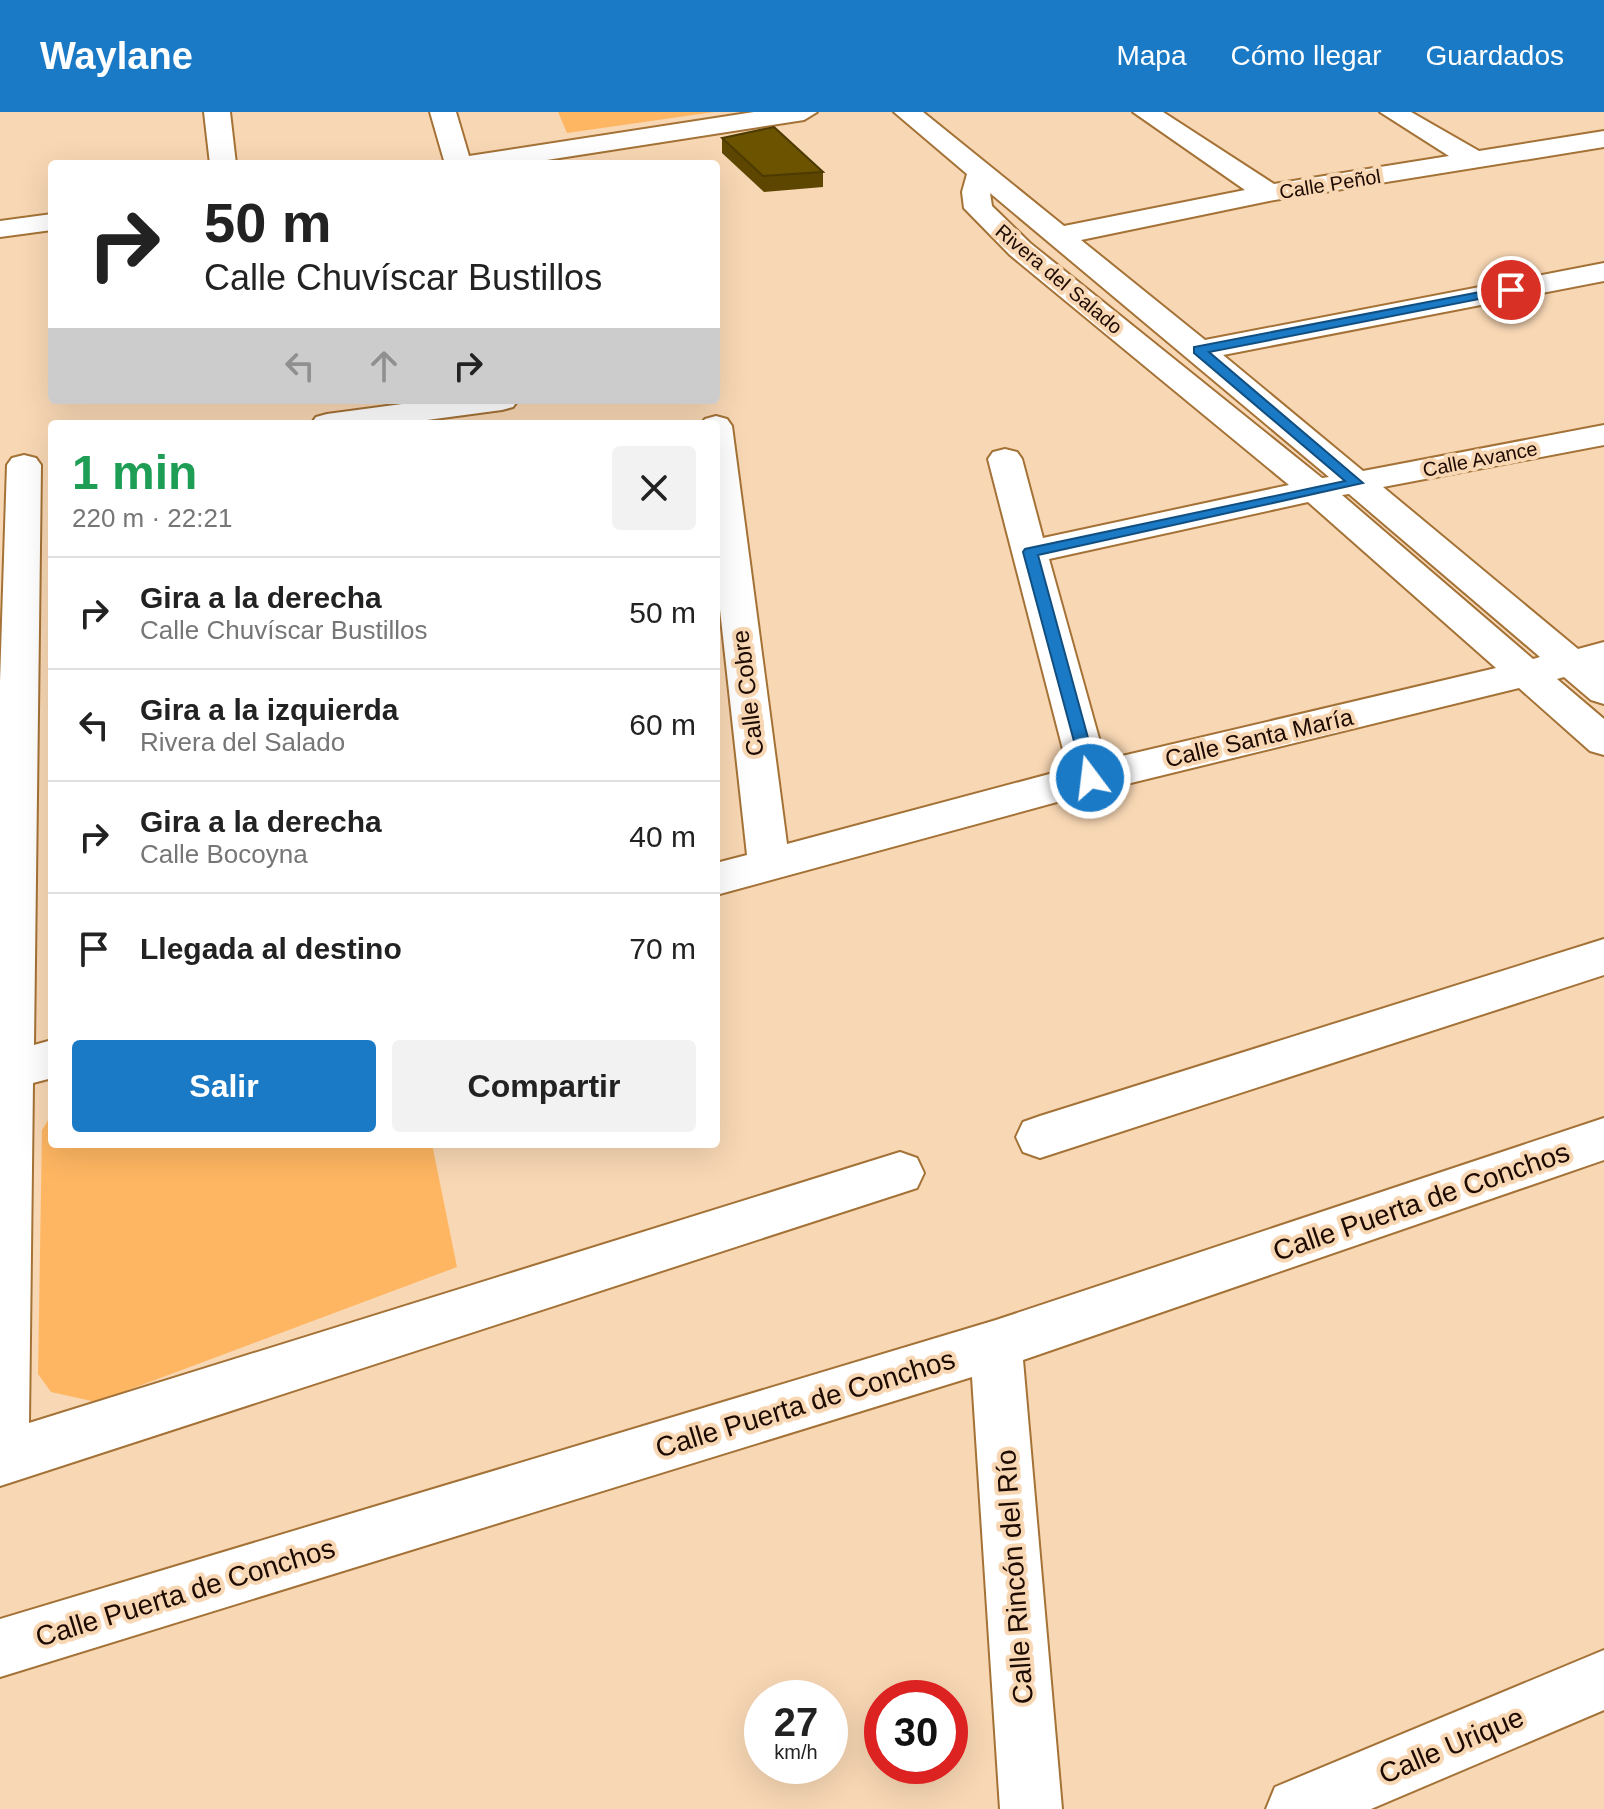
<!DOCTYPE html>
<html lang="es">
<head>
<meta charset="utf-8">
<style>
  body { margin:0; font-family:Helvetica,sans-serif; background:#f2f2f2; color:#222; height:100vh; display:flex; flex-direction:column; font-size:30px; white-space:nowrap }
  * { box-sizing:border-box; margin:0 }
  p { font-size:26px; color:#767676 }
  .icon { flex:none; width:44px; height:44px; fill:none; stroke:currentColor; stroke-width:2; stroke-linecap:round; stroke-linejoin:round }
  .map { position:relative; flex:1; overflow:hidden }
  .sheet { position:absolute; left:48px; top:308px; width:672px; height:728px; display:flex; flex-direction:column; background:#fff; border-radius:8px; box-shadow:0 8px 32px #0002 }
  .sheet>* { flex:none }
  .top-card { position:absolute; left:48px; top:48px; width:672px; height:244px; border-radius:8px; box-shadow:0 8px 32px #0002; background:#fff; color:#222; overflow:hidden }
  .speed { position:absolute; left:744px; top:1568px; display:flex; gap:16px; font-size:40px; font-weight:700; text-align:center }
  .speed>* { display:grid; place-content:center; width:104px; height:104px; border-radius:50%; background:#fff; box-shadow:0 8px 32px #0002; line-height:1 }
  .speed small { font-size:20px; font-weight:400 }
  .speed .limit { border:12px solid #d22; background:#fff; color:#111 }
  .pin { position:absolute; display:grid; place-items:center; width:68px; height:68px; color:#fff; margin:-34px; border:4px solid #fff; border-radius:50%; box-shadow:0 2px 8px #0007 }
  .me { position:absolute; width:88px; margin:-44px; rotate:345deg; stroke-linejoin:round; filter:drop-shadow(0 0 6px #0008) }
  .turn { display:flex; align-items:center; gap:28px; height:168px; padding:0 24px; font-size:36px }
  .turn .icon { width:104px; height:104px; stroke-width:2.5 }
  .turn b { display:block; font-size:56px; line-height:68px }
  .lanes { display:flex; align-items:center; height:76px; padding:0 24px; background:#0003; justify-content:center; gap:40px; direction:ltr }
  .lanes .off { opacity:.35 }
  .round { display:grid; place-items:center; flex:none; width:84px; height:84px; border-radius:8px; background:#f2f2f2 }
  .summary { display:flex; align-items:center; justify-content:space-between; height:136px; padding:0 24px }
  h1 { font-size:48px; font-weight:700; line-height:60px; color:#1e9e55 }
  .action { display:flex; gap:16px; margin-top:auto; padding:16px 24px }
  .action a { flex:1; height:92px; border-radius:8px; background:#1b7ac6; color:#fff; font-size:32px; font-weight:700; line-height:92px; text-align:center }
  .action a+a { background:#f2f2f2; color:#222 }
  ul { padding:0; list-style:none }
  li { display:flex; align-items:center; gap:24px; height:112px; padding:0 24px; border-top:2px solid #e0e0e0 }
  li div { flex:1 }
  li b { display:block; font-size:30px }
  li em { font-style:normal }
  header { display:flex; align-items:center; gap:48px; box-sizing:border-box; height:112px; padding:0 40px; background:#1b7ac6; color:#fff }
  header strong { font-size:38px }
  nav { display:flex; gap:44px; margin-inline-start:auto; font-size:28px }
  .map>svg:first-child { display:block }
  .green { fill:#feb662 }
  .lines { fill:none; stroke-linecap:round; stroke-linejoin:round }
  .minor-casing { stroke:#a47236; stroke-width:4 }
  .minor { fill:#fff; fill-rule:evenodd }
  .wall { fill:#5d4700 }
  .building { fill:#6c5300; stroke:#4c3a00; stroke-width:2 }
  .route { fill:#1b7ac6; stroke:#124f81; stroke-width:2 }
  .labels { text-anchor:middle; stroke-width:8; stroke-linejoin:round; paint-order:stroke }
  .far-street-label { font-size:20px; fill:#1d0a00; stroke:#f8d7b4 }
  .street-label { font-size:24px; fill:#1d0a00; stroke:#f8d7b4 }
  .near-street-label { font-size:28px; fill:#1d0a00; stroke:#f8d7b4 }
</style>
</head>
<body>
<header>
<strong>Waylane</strong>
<nav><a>Mapa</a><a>Cómo llegar</a><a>Guardados</a></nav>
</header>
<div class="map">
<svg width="1604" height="1697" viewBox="0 0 1604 1697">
  <rect width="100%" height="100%" fill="#f8d7b4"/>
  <!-- green -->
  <g class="green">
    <path d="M558,0H714L567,21Z"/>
    <path d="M52,1002V1032H432L457,1155L96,1290L51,1280L38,1262L42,1018Z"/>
  </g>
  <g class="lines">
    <defs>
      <g id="minor">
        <path d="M204,0H230L236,52H210Z"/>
        <path d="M430,0H456L469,44L754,0H817L804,8L521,52H445Z"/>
        <path d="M894,0H923L1064,114L1245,78L1133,0H1163L1274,72L1449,44L1380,0H1411L1479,39L1604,19V35L1269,89L1081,128L1205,228L1604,151V169L1223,243L1363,359L1604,313V333L1383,375L1578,537L1604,530V592L1591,588L1564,565L1557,567L1604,607V643L1590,639L1519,576L1090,681L716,783V751L747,743L716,461V312H701L705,307L716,304L727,307L732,314L787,732L1068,657L988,347L993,340L1005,337L1017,340L1022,347L1043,426L1289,373L1010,143L964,96L962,80L967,62ZM990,81L1329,365L1322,366L1030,131L992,94ZM1349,382L1540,545L1533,547L1342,383ZM1308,390L1496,556L1105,648L1049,447Z"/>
        <path d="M52,102V118L0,125V109Z"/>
        <path d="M432,288H518L513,295L502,298L397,312H311L316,305L327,302Z"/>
        <path d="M24,343L36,346L41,353L34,933L52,928V966L33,971L29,1311L900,1040L917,1046L924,1061L917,1076L0,1374V570L7,353L12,346Z"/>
        <path d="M1604,827V863L1040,1046L1023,1040L1016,1025L1023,1010L1040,1004Z"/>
        <path d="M1604,1006V1048L1023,1248L1062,1697H1000L972,1265L0,1565V1507L996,1208Z"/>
        <path d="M1604,1538V1598L1371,1697H1266L1275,1675Z"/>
      </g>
    </defs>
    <!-- minor casing -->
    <use href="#minor" class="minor-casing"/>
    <!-- minor -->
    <use href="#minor" class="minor"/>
  </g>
  <!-- wall -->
  <path class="wall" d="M722,26L823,60V75L764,80L722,41Z"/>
  <!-- building -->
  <path class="building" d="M774,15L823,60L763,64L722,26Z"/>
  <!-- route -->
  <path class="route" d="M1511,174L1515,175V180L1209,240L1363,371L1038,443L1099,666L1090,672L1085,670L1023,440L1025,437L1345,369L1194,241V235Z"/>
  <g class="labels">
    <!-- far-street labels -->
    <g class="far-street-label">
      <text transform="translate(1330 72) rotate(-9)" y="7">Calle Peñol</text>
      <text transform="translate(1059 167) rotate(40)" y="7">Rivera del Salado</text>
      <text transform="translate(1480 347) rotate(-11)" y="7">Calle Avance</text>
    </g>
    <!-- street labels -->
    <g class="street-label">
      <text transform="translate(748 581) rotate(-97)" y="8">Calle Cobre</text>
      <text transform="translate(1259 626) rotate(-13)" y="8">Calle Santa María</text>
    </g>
    <!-- near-street labels -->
    <g class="near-street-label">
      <text transform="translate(1421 1089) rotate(-19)" y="10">Calle Puerta de Conchos</text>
      <text transform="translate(805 1291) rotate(-17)" y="10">Calle Puerta de Conchos</text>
      <text transform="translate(1014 1465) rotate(-94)" y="10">Calle Rincón del Río</text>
      <text transform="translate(185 1480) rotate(-17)" y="10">Calle Puerta de Conchos</text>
      <text transform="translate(1451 1633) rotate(-23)" y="10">Calle Urique</text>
    </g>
  </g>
</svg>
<div class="speed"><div>27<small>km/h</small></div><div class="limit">30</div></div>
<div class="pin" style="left:1511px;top:178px;background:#d93025"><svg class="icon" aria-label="arrive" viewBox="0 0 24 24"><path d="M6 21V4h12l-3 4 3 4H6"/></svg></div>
<svg class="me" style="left:1090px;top:666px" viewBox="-20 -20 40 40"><circle r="17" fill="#1b7ac6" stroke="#fff" stroke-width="3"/><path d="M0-11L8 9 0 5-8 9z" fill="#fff"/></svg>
<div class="top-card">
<div class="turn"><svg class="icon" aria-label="right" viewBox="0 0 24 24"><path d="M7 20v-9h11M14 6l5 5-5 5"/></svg><div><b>50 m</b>Calle Chuvíscar Bustillos</div></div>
<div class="lanes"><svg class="icon off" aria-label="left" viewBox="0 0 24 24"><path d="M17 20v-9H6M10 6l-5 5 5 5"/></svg><svg class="icon off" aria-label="ahead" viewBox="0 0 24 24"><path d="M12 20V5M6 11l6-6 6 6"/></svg><svg class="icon" aria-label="right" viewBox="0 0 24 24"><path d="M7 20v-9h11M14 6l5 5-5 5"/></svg></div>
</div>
<section class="sheet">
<div class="summary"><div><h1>1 min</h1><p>220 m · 22:21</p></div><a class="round"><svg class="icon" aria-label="close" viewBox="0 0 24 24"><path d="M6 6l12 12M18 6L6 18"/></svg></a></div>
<ul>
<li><svg class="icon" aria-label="right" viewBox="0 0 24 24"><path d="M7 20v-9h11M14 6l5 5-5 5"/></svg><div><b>Gira a la derecha</b><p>Calle Chuvíscar Bustillos</p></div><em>50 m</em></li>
<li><svg class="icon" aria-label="left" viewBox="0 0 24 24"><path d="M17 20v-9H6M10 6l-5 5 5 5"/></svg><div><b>Gira a la izquierda</b><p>Rivera del Salado</p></div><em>60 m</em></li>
<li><svg class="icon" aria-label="right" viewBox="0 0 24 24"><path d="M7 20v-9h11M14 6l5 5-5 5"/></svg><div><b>Gira a la derecha</b><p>Calle Bocoyna</p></div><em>40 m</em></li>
<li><svg class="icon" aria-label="arrive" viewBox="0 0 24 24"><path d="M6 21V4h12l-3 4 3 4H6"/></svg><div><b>Llegada al destino</b></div><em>70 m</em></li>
</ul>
<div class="action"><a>Salir</a><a>Compartir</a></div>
</section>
</div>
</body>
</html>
